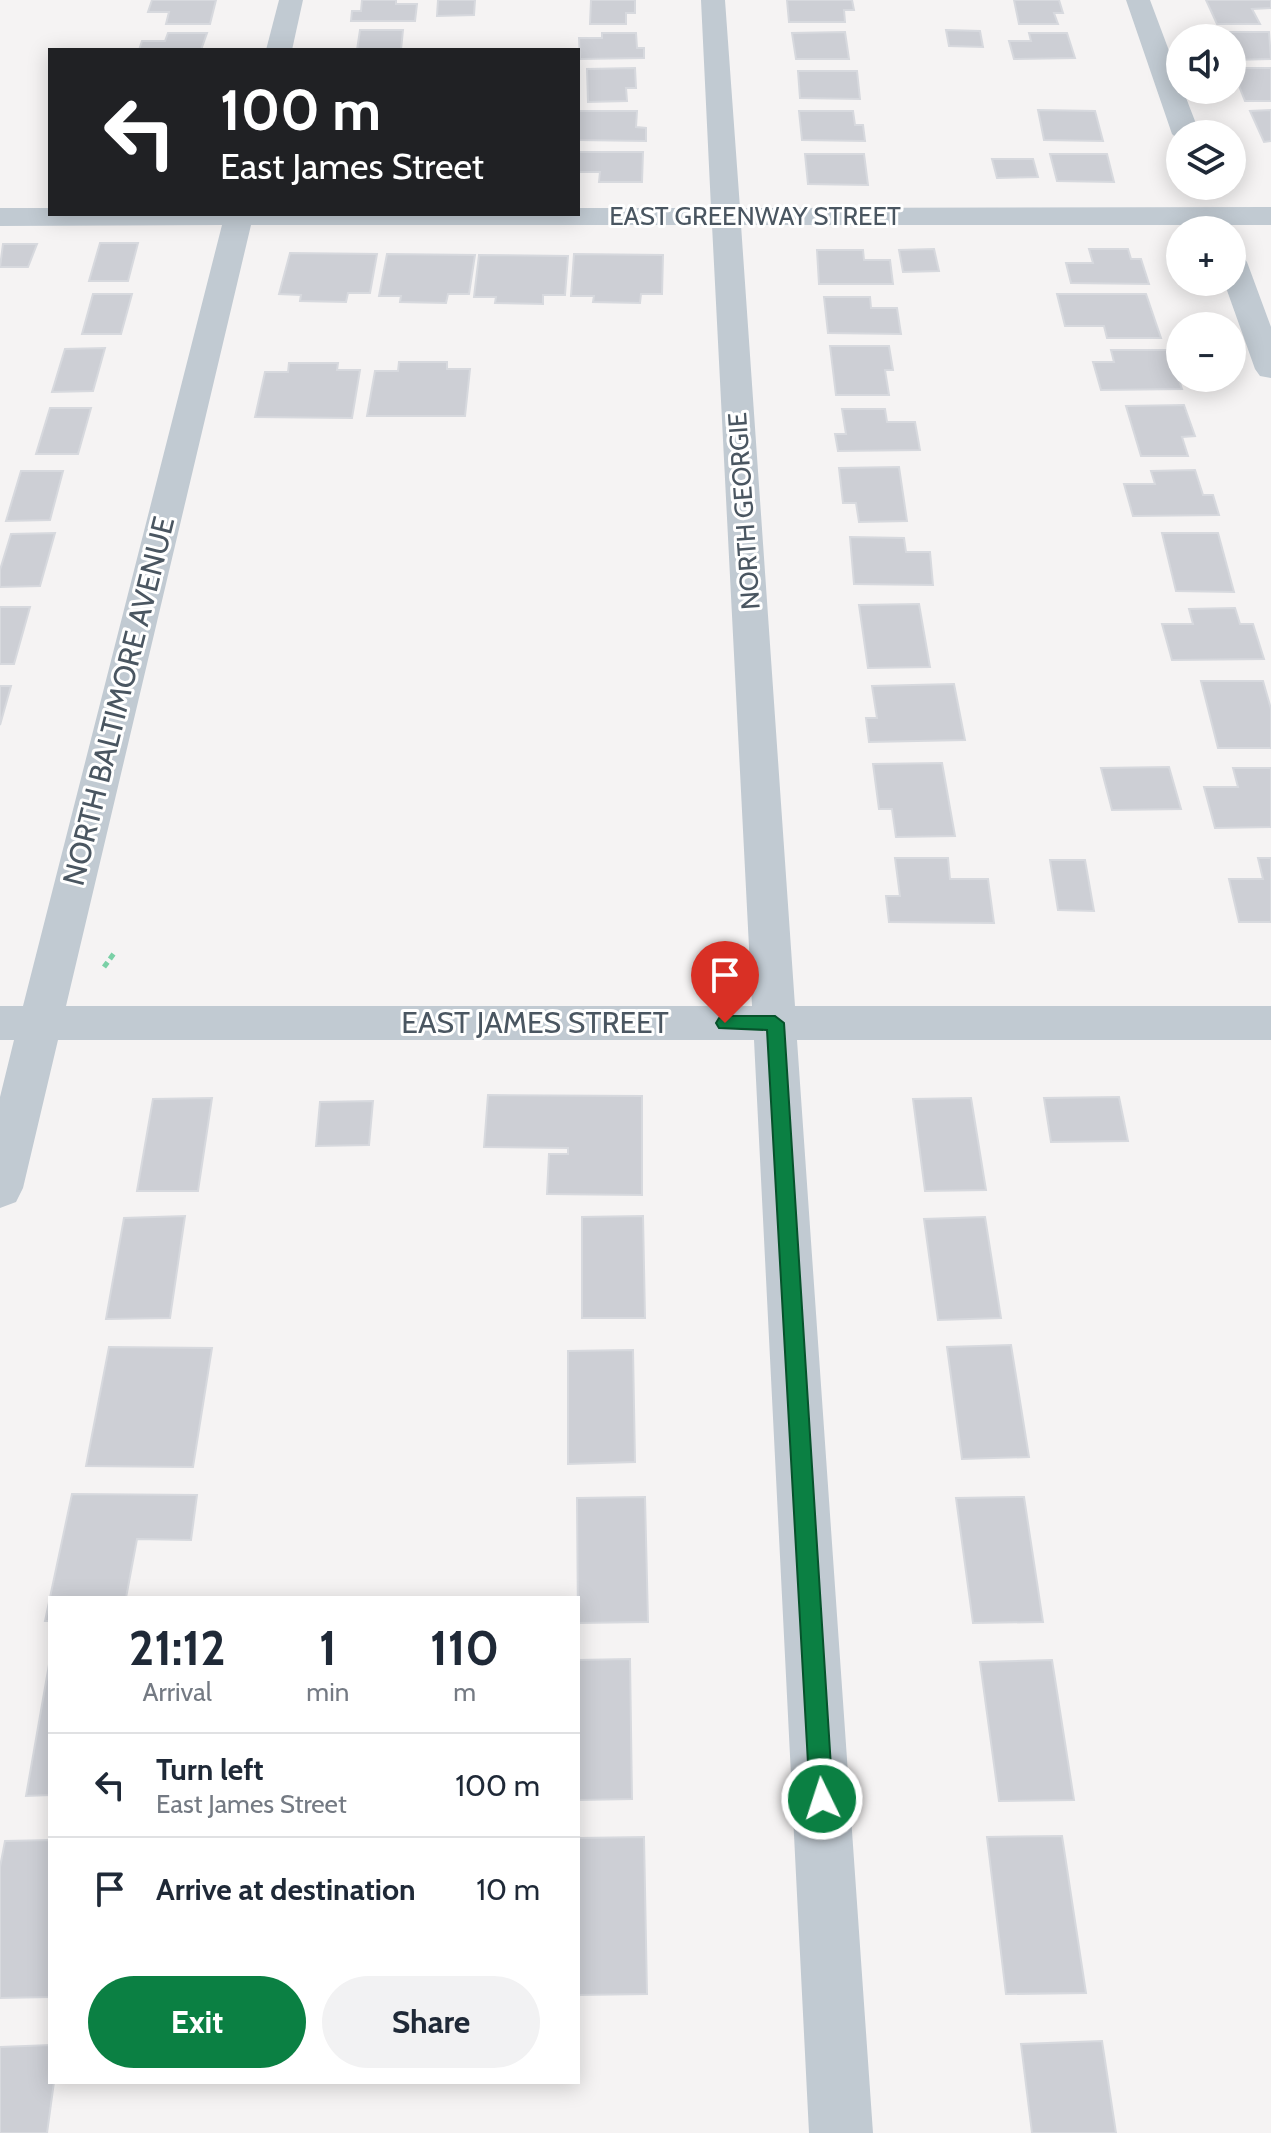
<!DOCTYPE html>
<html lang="en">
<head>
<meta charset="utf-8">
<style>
  body { margin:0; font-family:Cabin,sans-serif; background:#f2f2f3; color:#1f2937; height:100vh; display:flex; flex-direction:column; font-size:30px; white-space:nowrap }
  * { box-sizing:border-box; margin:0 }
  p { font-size:26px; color:#747a83 }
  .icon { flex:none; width:44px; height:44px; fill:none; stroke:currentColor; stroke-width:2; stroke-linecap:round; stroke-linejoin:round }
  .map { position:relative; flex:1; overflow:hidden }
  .panel { position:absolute; left:48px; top:1596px; width:532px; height:488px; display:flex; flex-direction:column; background:#fff; border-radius:0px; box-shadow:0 4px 20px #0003 }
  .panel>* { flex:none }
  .hud { position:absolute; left:48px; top:48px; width:532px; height:168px; border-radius:0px; box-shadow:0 4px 20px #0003; background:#202124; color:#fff; overflow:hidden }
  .controls { position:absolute; left:1166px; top:24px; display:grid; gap:16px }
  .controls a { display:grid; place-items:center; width:80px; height:80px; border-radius:50%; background:#fff; box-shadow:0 4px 20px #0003; font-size:40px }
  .pin { position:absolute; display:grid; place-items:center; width:68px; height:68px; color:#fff; margin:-82px -34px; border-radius:50% 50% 50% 0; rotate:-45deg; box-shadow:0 0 8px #0007 }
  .pin .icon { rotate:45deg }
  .me { position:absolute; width:88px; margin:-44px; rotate:356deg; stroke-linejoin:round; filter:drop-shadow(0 0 6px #0008) }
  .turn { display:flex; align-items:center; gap:28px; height:168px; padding:0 40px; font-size:36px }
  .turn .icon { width:104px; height:104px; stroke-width:2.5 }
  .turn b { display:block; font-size:56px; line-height:68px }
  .eta { display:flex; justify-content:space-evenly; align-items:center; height:136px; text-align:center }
  .eta b { font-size:48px; font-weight:800; line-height:56px }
  .button { display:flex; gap:16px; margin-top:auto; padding:16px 40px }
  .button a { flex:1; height:92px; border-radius:48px; background:#0b8043; color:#fff; font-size:32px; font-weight:800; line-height:92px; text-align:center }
  .button a+a { background:#f2f2f3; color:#1f2937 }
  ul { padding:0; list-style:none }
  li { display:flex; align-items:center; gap:24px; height:104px; padding:0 40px; border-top:2px solid #e0e1e3 }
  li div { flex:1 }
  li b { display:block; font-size:30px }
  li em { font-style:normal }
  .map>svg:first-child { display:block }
  .building { fill:#cdcfd5; stroke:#d7d9de; stroke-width:2 }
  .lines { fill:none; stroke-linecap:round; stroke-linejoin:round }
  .path { stroke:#7ad0a6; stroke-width:5; stroke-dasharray:6 4; stroke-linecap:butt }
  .minor { fill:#c1cad2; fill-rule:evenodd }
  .route { fill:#0b8043; stroke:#07532c; stroke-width:2 }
  .labels { text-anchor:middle; stroke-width:6; stroke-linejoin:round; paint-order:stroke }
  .far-street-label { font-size:26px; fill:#4a5661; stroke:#fff }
  .street-label { font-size:30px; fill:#4a5661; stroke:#fff }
</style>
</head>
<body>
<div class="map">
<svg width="1271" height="2133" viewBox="0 0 1271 2133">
  <rect width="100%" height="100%" fill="#f5f3f3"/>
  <!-- building -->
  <g class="building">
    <path d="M152,0H216L210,24H166L169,12H148Z"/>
    <path d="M362,0H396V4H417L415,21H351L352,11H361Z"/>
    <path d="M438,0H475L474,15L437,16Z"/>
    <path d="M591,0H635V13H626V24H590Z"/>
    <path d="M787,0H852L854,10H844L845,22H789Z"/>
    <path d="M1014,0H1059L1063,13H1054L1058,24H1019Z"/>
    <path d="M1206,0H1271V8L1252,9L1260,24H1217Z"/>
    <path d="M360,30H403L401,50H357Z"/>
    <path d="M946,30L980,31L983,47L949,46Z"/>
    <path d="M845,32L849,59H796L792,33Z"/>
    <path d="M1216,32H1269L1271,59L1232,60V38H1218Z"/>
    <path d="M168,33H207L201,50H139L142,41H165Z"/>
    <path d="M602,33H636L637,48H644V58L580,59L579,38H602Z"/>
    <path d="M1029,33H1067L1075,58L1014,59L1009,41H1031Z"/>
    <path d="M635,68L636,88H626L627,101L588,102L587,69Z"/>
    <path d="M1232,68H1271V101H1245Z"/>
    <path d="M798,71H857L860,99L800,98Z"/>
    <path d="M1038,110L1095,111L1103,141L1044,140Z"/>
    <path d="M1271,110V141L1264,142L1250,111Z"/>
    <path d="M578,111H637L636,127L646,128V141L578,140Z"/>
    <path d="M799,111H853L855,125H863L865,141L802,140Z"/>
    <path d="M578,152H643L642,182H599L600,172H578Z"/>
    <path d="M805,154H864L868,185L808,184Z"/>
    <path d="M1050,154H1107L1114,182L1057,181Z"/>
    <path d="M992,159H1033L1038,177L997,178Z"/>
    <path d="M100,243H138L128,281H89Z"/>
    <path d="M3,244H37L28,267H0Z"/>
    <path d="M934,249L939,271L903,272L899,250Z"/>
    <path d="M1089,249H1128L1131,259H1141L1149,284L1071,283L1066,263H1093Z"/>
    <path d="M817,250H863L864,260H890L893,284H819Z"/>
    <path d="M290,253L377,254L370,293H348L346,302L300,301L301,295L279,294Z"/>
    <path d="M387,254L475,255L469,294H448L446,303L400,302L401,296H379Z"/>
    <path d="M574,254L663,255L662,294H641L640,303L593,302L594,296H571Z"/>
    <path d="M479,255L568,256L565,295H543V304L495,303L496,297H474Z"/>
    <path d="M93,294H132L121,334H82Z"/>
    <path d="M1057,294H1146L1161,338H1107L1104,326H1065Z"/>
    <path d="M824,297H870L871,308H897L901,334L828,333Z"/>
    <path d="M830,346H889L893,370H885L889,395H836Z"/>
    <path d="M105,348L93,391L52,392L65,349Z"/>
    <path d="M1111,350H1169L1182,389L1101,390L1093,362H1114Z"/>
    <path d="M399,362H447V369H470L465,416H367L375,371H398Z"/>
    <path d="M289,363H338L337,370H360L352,418L255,417L265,372H288Z"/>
    <path d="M1184,405L1195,436L1182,437L1188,456H1141L1126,406Z"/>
    <path d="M50,408H91L78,454H36Z"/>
    <path d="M842,409H885L887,422H915L920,450L838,451L835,434H846Z"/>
    <path d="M899,467L907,521L859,522L856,503H843L839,468Z"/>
    <path d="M1195,470L1203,495H1213L1219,515L1133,516L1124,484H1155L1151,471Z"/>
    <path d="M21,471H63L50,520L6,521Z"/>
    <path d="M55,533L40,586L0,587V570L11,534Z"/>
    <path d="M1162,533H1218L1234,592L1176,591Z"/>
    <path d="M850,537L904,538L906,552H930L933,585L854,584Z"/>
    <path d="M919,604L930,667L868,668L859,605Z"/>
    <path d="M0,607H30L14,664H0Z"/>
    <path d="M1235,608L1240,624H1253L1264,659L1172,660L1162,624H1193L1189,609Z"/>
    <path d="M1201,681H1263L1271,709V748H1218Z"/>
    <path d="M954,684L965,740L869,742L866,718H877L872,686Z"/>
    <path d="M0,686H11L0,725Z"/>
    <path d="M942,763L955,836L896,837L892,809H879L873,764Z"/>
    <path d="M1169,767L1181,809L1112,810L1101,768Z"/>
    <path d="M1233,768H1271V827L1215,828L1204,787H1238Z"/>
    <path d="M895,858H948L950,879H988L994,923L889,922L886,896H900Z"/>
    <path d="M1258,858H1271V922H1239L1229,879H1263Z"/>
    <path d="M1050,860H1085L1094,911L1058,910Z"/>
    <path d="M488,1095L642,1096V1195L547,1194L549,1154H568V1148L484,1147Z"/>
    <path d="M1119,1097L1128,1141L1051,1142L1044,1098Z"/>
    <path d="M212,1098L198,1191H137L153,1099Z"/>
    <path d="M971,1098L986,1190L925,1191L913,1099Z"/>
    <path d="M373,1101L369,1145L316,1146L320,1102Z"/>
    <path d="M185,1216L170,1318L106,1319L124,1218Z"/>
    <path d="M643,1216L645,1318H582V1217Z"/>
    <path d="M985,1217L1001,1318L938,1320L924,1219Z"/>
    <path d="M1011,1345L1029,1457L962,1459L947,1347Z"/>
    <path d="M109,1347L212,1348L193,1467L86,1466Z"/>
    <path d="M633,1350L635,1462L568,1464V1351Z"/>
    <path d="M72,1494L197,1495L191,1540L137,1539L126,1598H50V1621H45Z"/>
    <path d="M645,1497L648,1622L578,1623L577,1498Z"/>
    <path d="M1024,1497L1043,1622L973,1623L956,1498Z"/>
    <path d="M50,1659V1795L26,1796Z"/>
    <path d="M630,1659L632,1799L578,1800V1660Z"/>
    <path d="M1052,1660L1074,1800L999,1801L980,1662Z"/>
    <path d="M1062,1836L1086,1993L1006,1994L987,1837Z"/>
    <path d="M644,1837L647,1994L578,1995V1838Z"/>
    <path d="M50,1840V1997L0,1998V1867L5,1841Z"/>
    <path d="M1102,2041L1116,2133H1032L1021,2044Z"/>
    <path d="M50,2045V2082H54L47,2133H0V2047Z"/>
  </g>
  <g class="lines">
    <!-- path -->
    <path class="path" d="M104,967L115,952"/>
    <!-- minor -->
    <g class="minor">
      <path d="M279,0H303L292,50H266Z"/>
      <path d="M701,0H725L740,208L1271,207V225H741L795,1006H1271V1040H797L873,2133H809L754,1040H58L23,1188L16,1202L0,1208V1097L14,1040H0V1006H23L222,225L0,226V208H50V214H578V208H711ZM251,225H712L752,1006H66Z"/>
      <path d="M1126,0H1150L1180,80V90H1183L1200,134H1180V141L1172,134Z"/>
      <path d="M1232,253L1242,256L1247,262L1271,327V378L1260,376L1255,369L1224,282H1232Z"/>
    </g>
  </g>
  <!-- route -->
  <path class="route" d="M725,1016H775L784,1023L833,1799L830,1808L822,1811L813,1808L810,1799L767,1030L719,1028L716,1023L719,1018Z"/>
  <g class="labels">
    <!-- far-street labels -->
    <g class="far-street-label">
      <text x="755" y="225">EAST GREENWAY STREET</text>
      <text transform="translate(744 511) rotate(-94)" y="9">NORTH GEORGIE</text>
    </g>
    <!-- street labels -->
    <g class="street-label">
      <text transform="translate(119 701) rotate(-76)" y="10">NORTH BALTIMORE AVENUE</text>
      <text x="535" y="1033">EAST JAMES STREET</text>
    </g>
  </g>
</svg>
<div class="controls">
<a><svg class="icon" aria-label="sound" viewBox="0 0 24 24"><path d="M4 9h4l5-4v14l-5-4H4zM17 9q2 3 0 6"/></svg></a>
<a><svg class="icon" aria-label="layers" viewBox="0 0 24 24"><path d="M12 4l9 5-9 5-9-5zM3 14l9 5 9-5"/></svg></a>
<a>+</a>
<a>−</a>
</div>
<div class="pin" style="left:725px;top:1023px;background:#d93025"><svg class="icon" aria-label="arrive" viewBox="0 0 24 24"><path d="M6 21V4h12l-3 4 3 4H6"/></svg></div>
<svg class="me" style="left:822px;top:1799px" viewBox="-20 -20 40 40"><circle r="17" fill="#0b8043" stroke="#fff" stroke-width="3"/><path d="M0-11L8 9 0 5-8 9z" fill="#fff"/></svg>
<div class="hud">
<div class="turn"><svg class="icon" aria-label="left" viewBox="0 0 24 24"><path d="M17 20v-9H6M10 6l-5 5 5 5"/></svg><div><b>100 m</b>East James Street</div></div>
</div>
<section class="panel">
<div class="eta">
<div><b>21:12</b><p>Arrival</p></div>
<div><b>1</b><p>min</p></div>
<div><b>110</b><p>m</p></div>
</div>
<ul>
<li><svg class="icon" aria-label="left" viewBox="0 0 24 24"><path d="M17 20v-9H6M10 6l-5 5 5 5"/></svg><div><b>Turn left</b><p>East James Street</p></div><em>100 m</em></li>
<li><svg class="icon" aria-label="arrive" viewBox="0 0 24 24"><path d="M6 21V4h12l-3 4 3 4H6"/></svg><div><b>Arrive at destination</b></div><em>10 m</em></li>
</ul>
<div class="button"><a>Exit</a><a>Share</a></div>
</section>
</div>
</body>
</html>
